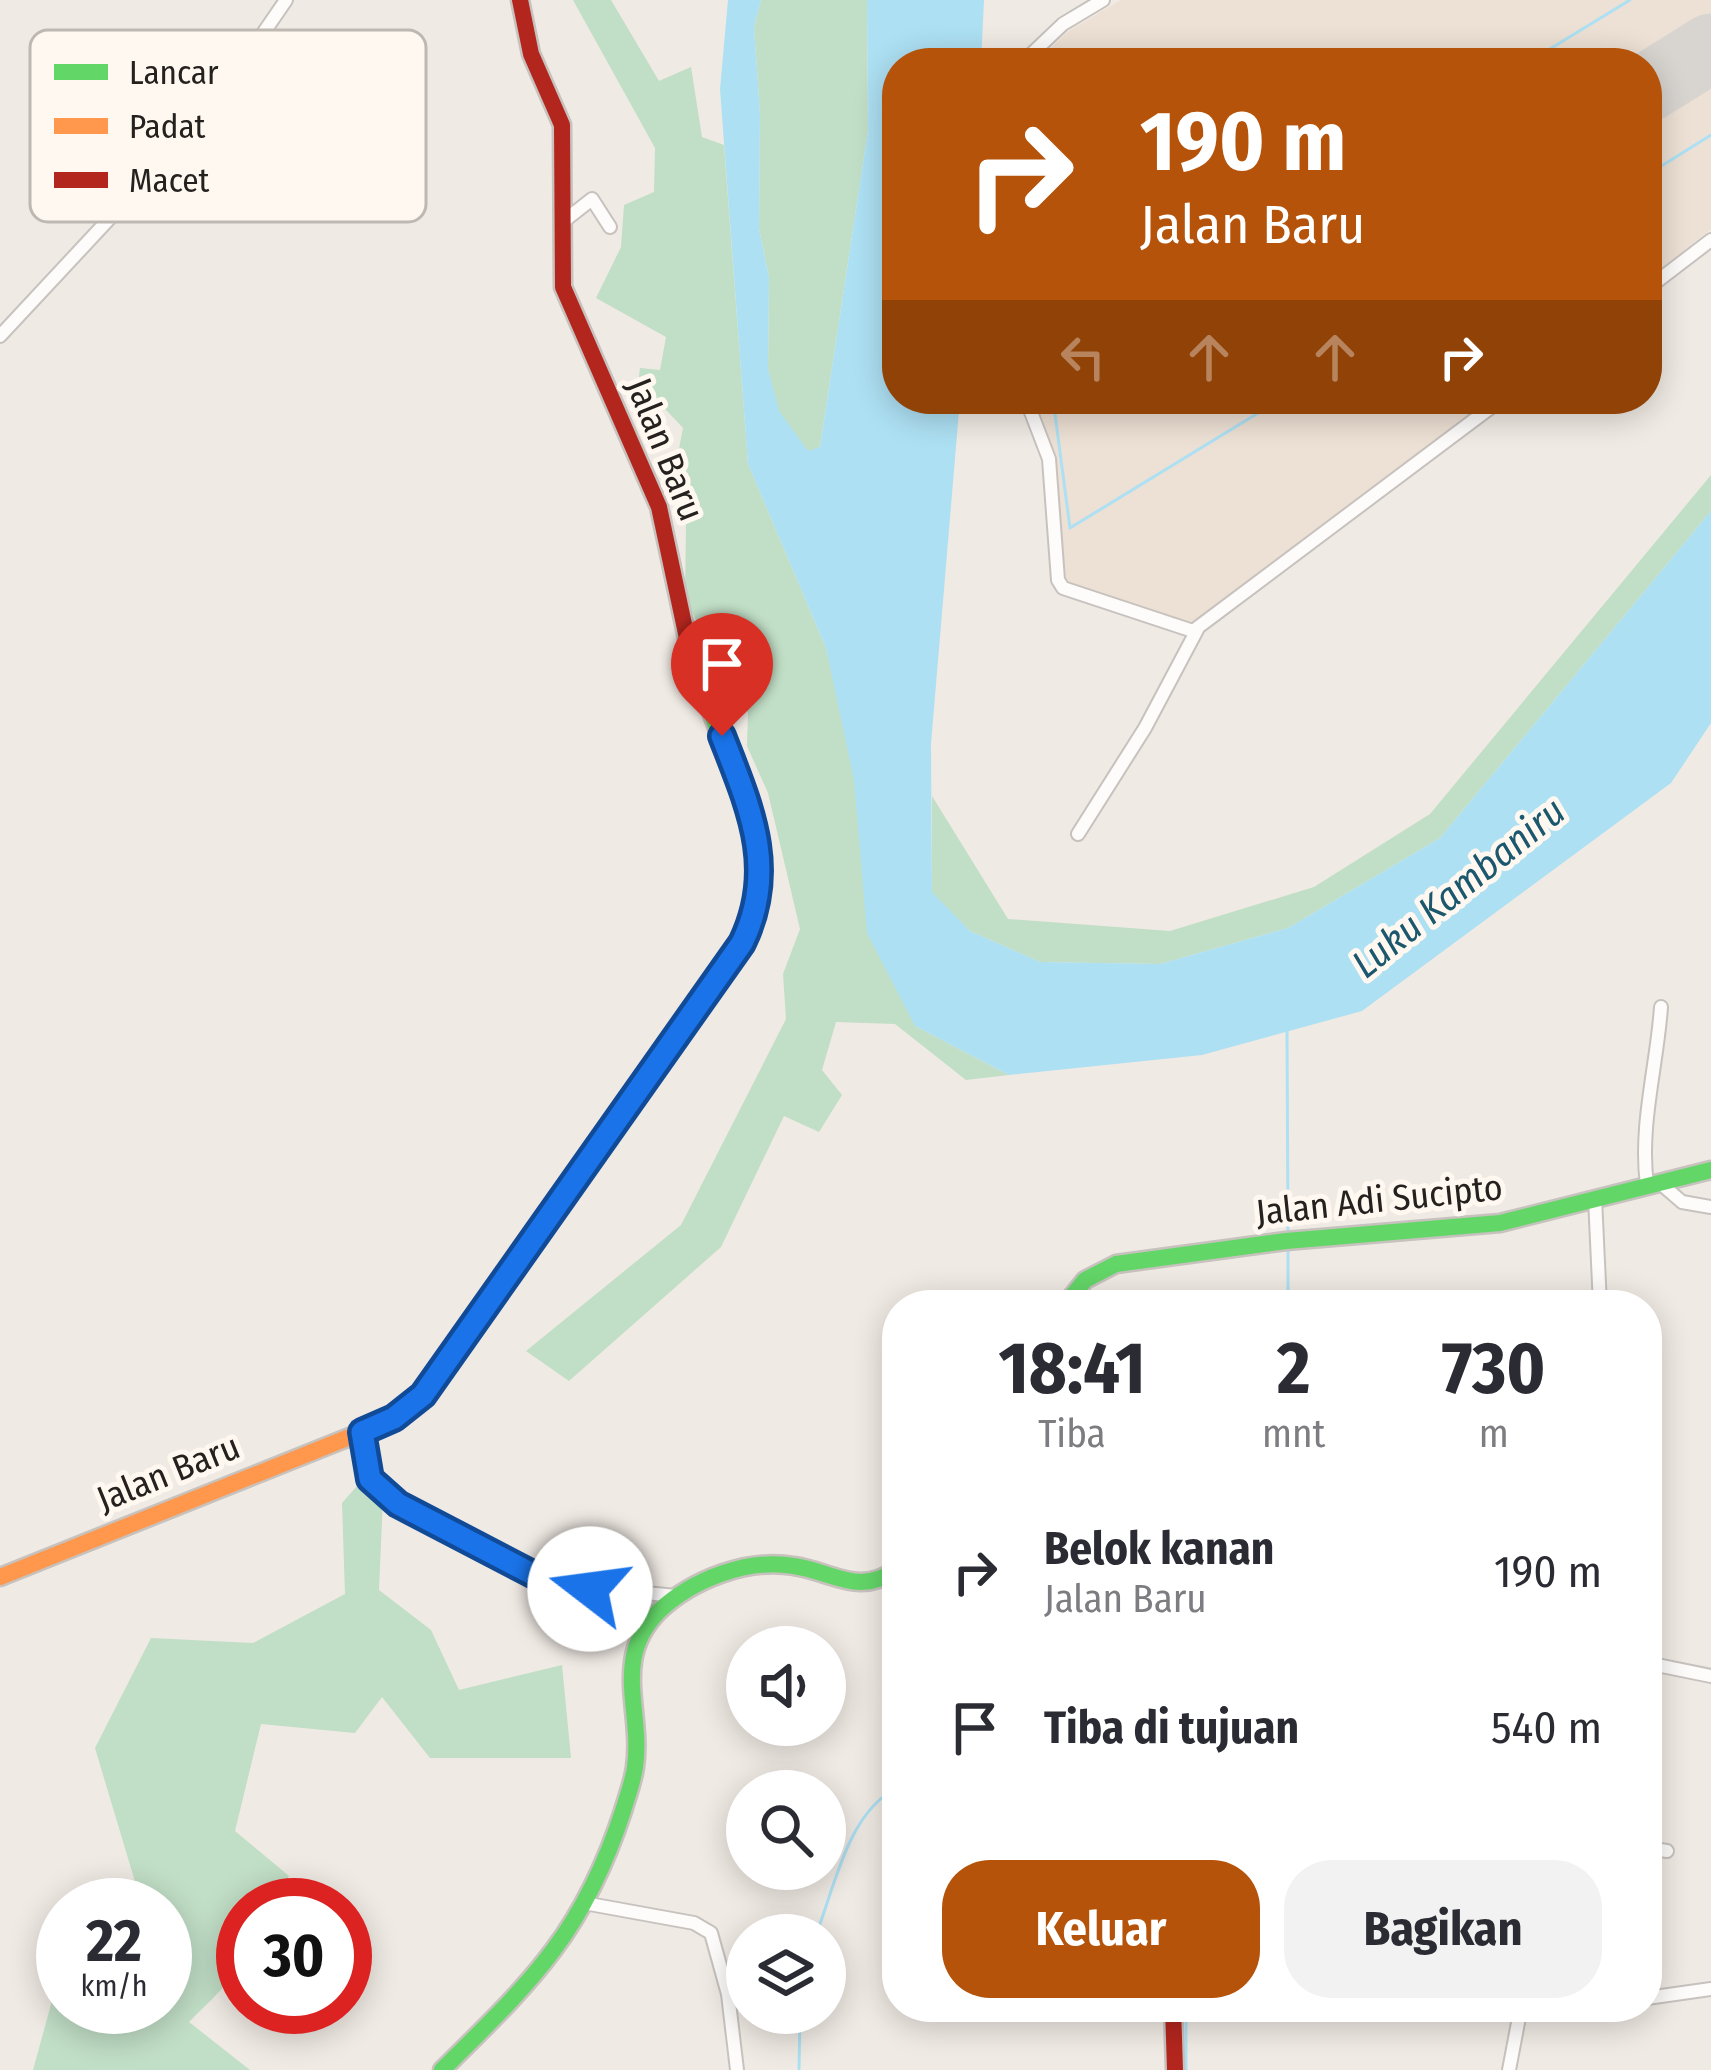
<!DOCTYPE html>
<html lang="id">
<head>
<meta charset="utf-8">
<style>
  body { margin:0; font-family:"Fira Sans Condensed",sans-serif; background:#f2f2f3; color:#2b2b33; height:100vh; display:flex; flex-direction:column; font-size:45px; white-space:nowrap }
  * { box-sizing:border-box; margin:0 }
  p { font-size:39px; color:#7c7c81 }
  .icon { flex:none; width:66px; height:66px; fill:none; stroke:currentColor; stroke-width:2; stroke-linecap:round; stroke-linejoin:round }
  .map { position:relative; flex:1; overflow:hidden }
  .drawer { position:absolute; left:882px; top:1290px; width:780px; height:732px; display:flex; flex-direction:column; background:#fff; border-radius:48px; box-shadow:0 6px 30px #0003 }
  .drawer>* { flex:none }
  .guide { position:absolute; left:882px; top:48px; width:780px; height:366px; border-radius:48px; box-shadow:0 6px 30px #0003; background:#b45309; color:#fff; overflow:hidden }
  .controls { position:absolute; left:726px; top:1626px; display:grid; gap:24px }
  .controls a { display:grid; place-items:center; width:120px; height:120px; border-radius:50%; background:#fff; box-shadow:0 6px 30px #0003; font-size:60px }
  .speed { position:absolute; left:36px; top:1878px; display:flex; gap:24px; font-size:60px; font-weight:700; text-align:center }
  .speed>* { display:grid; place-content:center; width:156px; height:156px; border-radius:50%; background:#fff; box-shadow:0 6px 30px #0003; line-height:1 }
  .speed small { font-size:30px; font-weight:400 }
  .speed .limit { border:18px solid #d22; background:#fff; color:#111 }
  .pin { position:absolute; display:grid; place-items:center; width:102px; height:102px; color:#fff; margin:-123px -51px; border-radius:50% 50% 50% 0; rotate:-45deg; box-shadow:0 0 12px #0007 }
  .pin .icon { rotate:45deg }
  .me { position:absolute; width:132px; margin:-66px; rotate:285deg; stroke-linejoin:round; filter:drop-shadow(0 0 9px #0008) }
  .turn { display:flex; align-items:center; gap:42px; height:252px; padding:0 60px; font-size:54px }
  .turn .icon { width:156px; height:156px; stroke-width:2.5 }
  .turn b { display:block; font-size:84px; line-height:102px }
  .lanes { display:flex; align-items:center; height:114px; padding:0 60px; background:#0003; justify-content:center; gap:60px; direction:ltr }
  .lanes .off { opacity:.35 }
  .eta { display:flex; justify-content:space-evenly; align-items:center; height:204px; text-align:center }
  .eta b { font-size:72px; font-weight:700; line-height:84px }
  .cta { display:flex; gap:24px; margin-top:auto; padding:24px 60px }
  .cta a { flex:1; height:138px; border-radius:48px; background:#b45309; color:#fff; font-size:48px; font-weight:700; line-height:138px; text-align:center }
  .cta a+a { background:#f2f2f3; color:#2b2b33 }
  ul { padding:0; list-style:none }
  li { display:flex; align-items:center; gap:36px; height:156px; padding:0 60px }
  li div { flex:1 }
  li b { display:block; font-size:45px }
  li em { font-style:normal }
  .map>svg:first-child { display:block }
  .built { fill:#ede0d4 }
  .green { fill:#c1dec6 }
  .water { fill:#ade0f3 }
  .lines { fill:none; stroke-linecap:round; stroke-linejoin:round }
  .stream { stroke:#ade0f3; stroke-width:3 }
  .runway { stroke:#d8d4d0; stroke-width:69 }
  .street-casing { stroke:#c7c2be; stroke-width:16 }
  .fast-casing { stroke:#c7c2be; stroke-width:21 }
  .slow-casing { stroke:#c7c2be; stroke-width:21 }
  .jam-casing { stroke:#c7c2be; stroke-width:21 }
  .street { stroke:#fdfcfb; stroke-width:12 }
  .fast { stroke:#63d668; stroke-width:16 }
  .slow { stroke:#ff974d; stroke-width:16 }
  .jam { stroke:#b3261e; stroke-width:16 }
  .route-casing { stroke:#114b97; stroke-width:30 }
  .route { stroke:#1a73e8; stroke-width:21 }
  .labels { text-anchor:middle; stroke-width:10; stroke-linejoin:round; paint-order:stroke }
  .street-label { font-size:36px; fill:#25211e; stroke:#fff8f1 }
  .water-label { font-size:39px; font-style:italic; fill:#1b576d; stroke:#fff8f1 }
  .key { fill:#fff8f1; stroke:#beb8b2; stroke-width:3 }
  .key-label { font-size:33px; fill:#25211e }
</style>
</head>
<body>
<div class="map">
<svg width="1711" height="2070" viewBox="0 0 1711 2070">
  <rect width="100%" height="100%" fill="#f0eae4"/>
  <!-- built -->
  <g class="built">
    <path d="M1121,0H1711V229L1647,279V63H1035L1069,31Z"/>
    <path d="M1030,399H1491L1196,626L1064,584L1053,459Z"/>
  </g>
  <!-- green -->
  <g class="green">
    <path d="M573,0H611L659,81L691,67L702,137L724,145L748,464L826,648L915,1026L1009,1075L966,1080L895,1024L836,1022L822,1070L842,1095L819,1132L784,1116L721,1247L569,1381L526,1351L681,1225L786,1019L783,974L800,929L768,793L747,746L748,713L685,600L686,524L672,485L683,428L653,396L637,393L640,368L660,370L666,337L596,298L621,247L624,205L654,192L655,148Z"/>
    <path d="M761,0H867L868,130L820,447L807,452L778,411L768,369L769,277L759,229L760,113L754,27Z"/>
    <path d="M1711,475V511L1440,838L1288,928L1160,964L1040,962L970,931L932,893V796L1008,919L1170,931L1314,887L1430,814Z"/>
    <path d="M365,1477L383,1498L379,1590L431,1630L459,1690L562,1665L571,1758H430L382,1697L355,1733L261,1724L235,1831L289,1876L273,1905H243C243,1975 237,1974 189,2022L250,2070H33L56,1986H63V2007H165V1905H142L95,1748L151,1638L253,1643L345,1594L342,1503Z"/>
  </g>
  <!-- water -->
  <path class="water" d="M728,0H761L754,27L760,113L759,229L769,277L768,369L779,411L808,451L820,447L868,130L867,0H984L981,63H897V399H960L931,744L932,892L970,931L1040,962L1160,964L1288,928L1440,838L1711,511V723L1671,783L1362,1011L1202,1055L1009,1075L915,1026L867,933L854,780L826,648L748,464L720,89Z"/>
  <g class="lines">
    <!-- stream -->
    <g class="stream">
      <path d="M1527,63L1630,0"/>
      <path d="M1647,175L1711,135"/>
      <path d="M1053,399L1070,528L1281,399"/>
      <path d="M1287,1031L1288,1232"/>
      <path d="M1288,1247V1305"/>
      <path d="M816,1935C835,1886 848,1812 897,1788"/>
      <path d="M1186,2007V2070"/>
      <path d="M799,2070L800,2013"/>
    </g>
    <!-- runway -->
    <path class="runway" d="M1647,88L1711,48"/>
    <defs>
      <g id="street">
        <path d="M1022,63L1063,24L1103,0"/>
        <path d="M564,221L592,199L610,227"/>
        <path d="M1647,289L1711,240"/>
        <path d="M0,336L123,204L184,149L286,0"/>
        <path d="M1026,399L1049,459L1058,580L1063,588L1193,631L1502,399"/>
        <path d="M1078,834L1145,728L1197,630"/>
        <path d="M1660,1183L1682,1202L1711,1207"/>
        <path d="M1647,1185C1639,1126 1657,1066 1661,1007"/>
        <path d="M1595,1198L1600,1305"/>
        <path d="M362,1432L370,1479L381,1492L417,1517L555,1584L676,1596"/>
        <path d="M1647,1663L1711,1676"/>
        <path d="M1647,1848L1667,1851"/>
        <path d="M584,1903L694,1923L711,1933L728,1994L737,2070"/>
        <path d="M1647,1998L1711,1989"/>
        <path d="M1509,2070L1521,2007"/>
      </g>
      <g id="fast">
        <path d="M1065,1305L1085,1280L1116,1264L1286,1241L1500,1223L1711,1170"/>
        <path d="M483,1313L743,943L761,892L754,828L691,657"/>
        <path d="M442,2070C530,1983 583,1934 623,1811C627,1797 633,1782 635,1767C643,1710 611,1659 659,1611C693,1579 748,1558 794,1566C834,1572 859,1597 897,1569"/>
      </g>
      <path id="slow" d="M0,1577L362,1432L409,1408L483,1313"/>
      <g id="jam">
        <path d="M520,0L531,54L562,125L563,287L659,507L691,657"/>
        <path d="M1173,2007L1175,2070"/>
      </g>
    </defs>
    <!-- street casing -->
    <use href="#street" class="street-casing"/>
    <!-- fast casing -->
    <use href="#fast" class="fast-casing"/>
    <!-- slow casing -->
    <use href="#slow" class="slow-casing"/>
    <!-- jam casing -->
    <use href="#jam" class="jam-casing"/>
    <!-- street -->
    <use href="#street" class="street"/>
    <!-- fast -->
    <use href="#fast" class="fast"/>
    <!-- slow -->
    <use href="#slow" class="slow"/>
    <!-- jam -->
    <use href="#jam" class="jam"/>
  </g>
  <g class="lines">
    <defs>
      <path id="route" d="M590,1589L540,1578L398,1504L370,1479L362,1432L394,1418L423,1395L742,943C778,869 750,808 722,736"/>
    </defs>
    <!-- route casing -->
    <use href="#route" class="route-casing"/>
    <!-- route -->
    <use href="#route" class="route"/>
  </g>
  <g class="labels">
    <!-- street labels -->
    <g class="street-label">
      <text transform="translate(666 449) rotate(68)" y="13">Jalan Baru</text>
      <text transform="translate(1379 1199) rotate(-6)" y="13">Jalan Adi Sucipto</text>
      <text transform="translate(168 1472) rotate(-22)" y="13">Jalan Baru</text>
    </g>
    <!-- water labels -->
    <g class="water-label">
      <text transform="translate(1458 887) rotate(-39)" y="14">Luku Kambaniru</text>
    </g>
  </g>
  <!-- legend -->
  <rect x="30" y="30" width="396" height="192" rx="18" class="key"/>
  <rect x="54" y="64" width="54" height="16" fill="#63d668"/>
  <rect x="54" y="118" width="54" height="16" fill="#ff974d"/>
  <rect x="54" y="172" width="54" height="16" fill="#b3261e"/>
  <g class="key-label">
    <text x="129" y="84">Lancar</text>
    <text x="129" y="138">Padat</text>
    <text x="129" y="192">Macet</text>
  </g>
</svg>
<div class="controls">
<a><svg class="icon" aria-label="sound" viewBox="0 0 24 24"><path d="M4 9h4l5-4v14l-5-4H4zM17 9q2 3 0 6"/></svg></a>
<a><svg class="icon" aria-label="search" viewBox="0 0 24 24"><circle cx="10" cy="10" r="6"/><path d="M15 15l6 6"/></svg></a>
<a><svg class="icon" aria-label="layers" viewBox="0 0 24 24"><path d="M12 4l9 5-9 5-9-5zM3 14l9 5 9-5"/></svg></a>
</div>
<div class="speed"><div>22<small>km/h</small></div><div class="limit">30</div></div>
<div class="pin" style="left:722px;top:736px;background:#d93025"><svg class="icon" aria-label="arrive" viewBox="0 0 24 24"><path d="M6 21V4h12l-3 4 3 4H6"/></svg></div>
<svg class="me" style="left:590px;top:1589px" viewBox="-20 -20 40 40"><circle r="19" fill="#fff"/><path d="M0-13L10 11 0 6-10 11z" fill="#1a73e8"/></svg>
<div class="guide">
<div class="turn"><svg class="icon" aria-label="right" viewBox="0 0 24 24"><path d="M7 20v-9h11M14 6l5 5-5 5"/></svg><div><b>190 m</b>Jalan Baru</div></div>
<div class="lanes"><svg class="icon off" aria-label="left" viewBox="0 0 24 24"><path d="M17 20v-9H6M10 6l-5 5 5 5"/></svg><svg class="icon off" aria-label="ahead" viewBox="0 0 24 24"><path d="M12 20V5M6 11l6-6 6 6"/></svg><svg class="icon off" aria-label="ahead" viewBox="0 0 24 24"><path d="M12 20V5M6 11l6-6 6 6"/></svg><svg class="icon" aria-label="right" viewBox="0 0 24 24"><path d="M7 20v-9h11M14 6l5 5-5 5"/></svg></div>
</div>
<section class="drawer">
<div class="eta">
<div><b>18:41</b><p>Tiba</p></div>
<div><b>2</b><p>mnt</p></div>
<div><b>730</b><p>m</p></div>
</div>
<ul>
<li><svg class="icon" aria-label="right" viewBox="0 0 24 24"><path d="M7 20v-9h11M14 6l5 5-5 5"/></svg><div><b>Belok kanan</b><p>Jalan Baru</p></div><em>190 m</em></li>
<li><svg class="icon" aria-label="arrive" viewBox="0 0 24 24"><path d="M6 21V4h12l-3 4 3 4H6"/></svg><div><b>Tiba di tujuan</b></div><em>540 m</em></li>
</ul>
<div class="cta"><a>Keluar</a><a>Bagikan</a></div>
</section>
</div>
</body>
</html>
